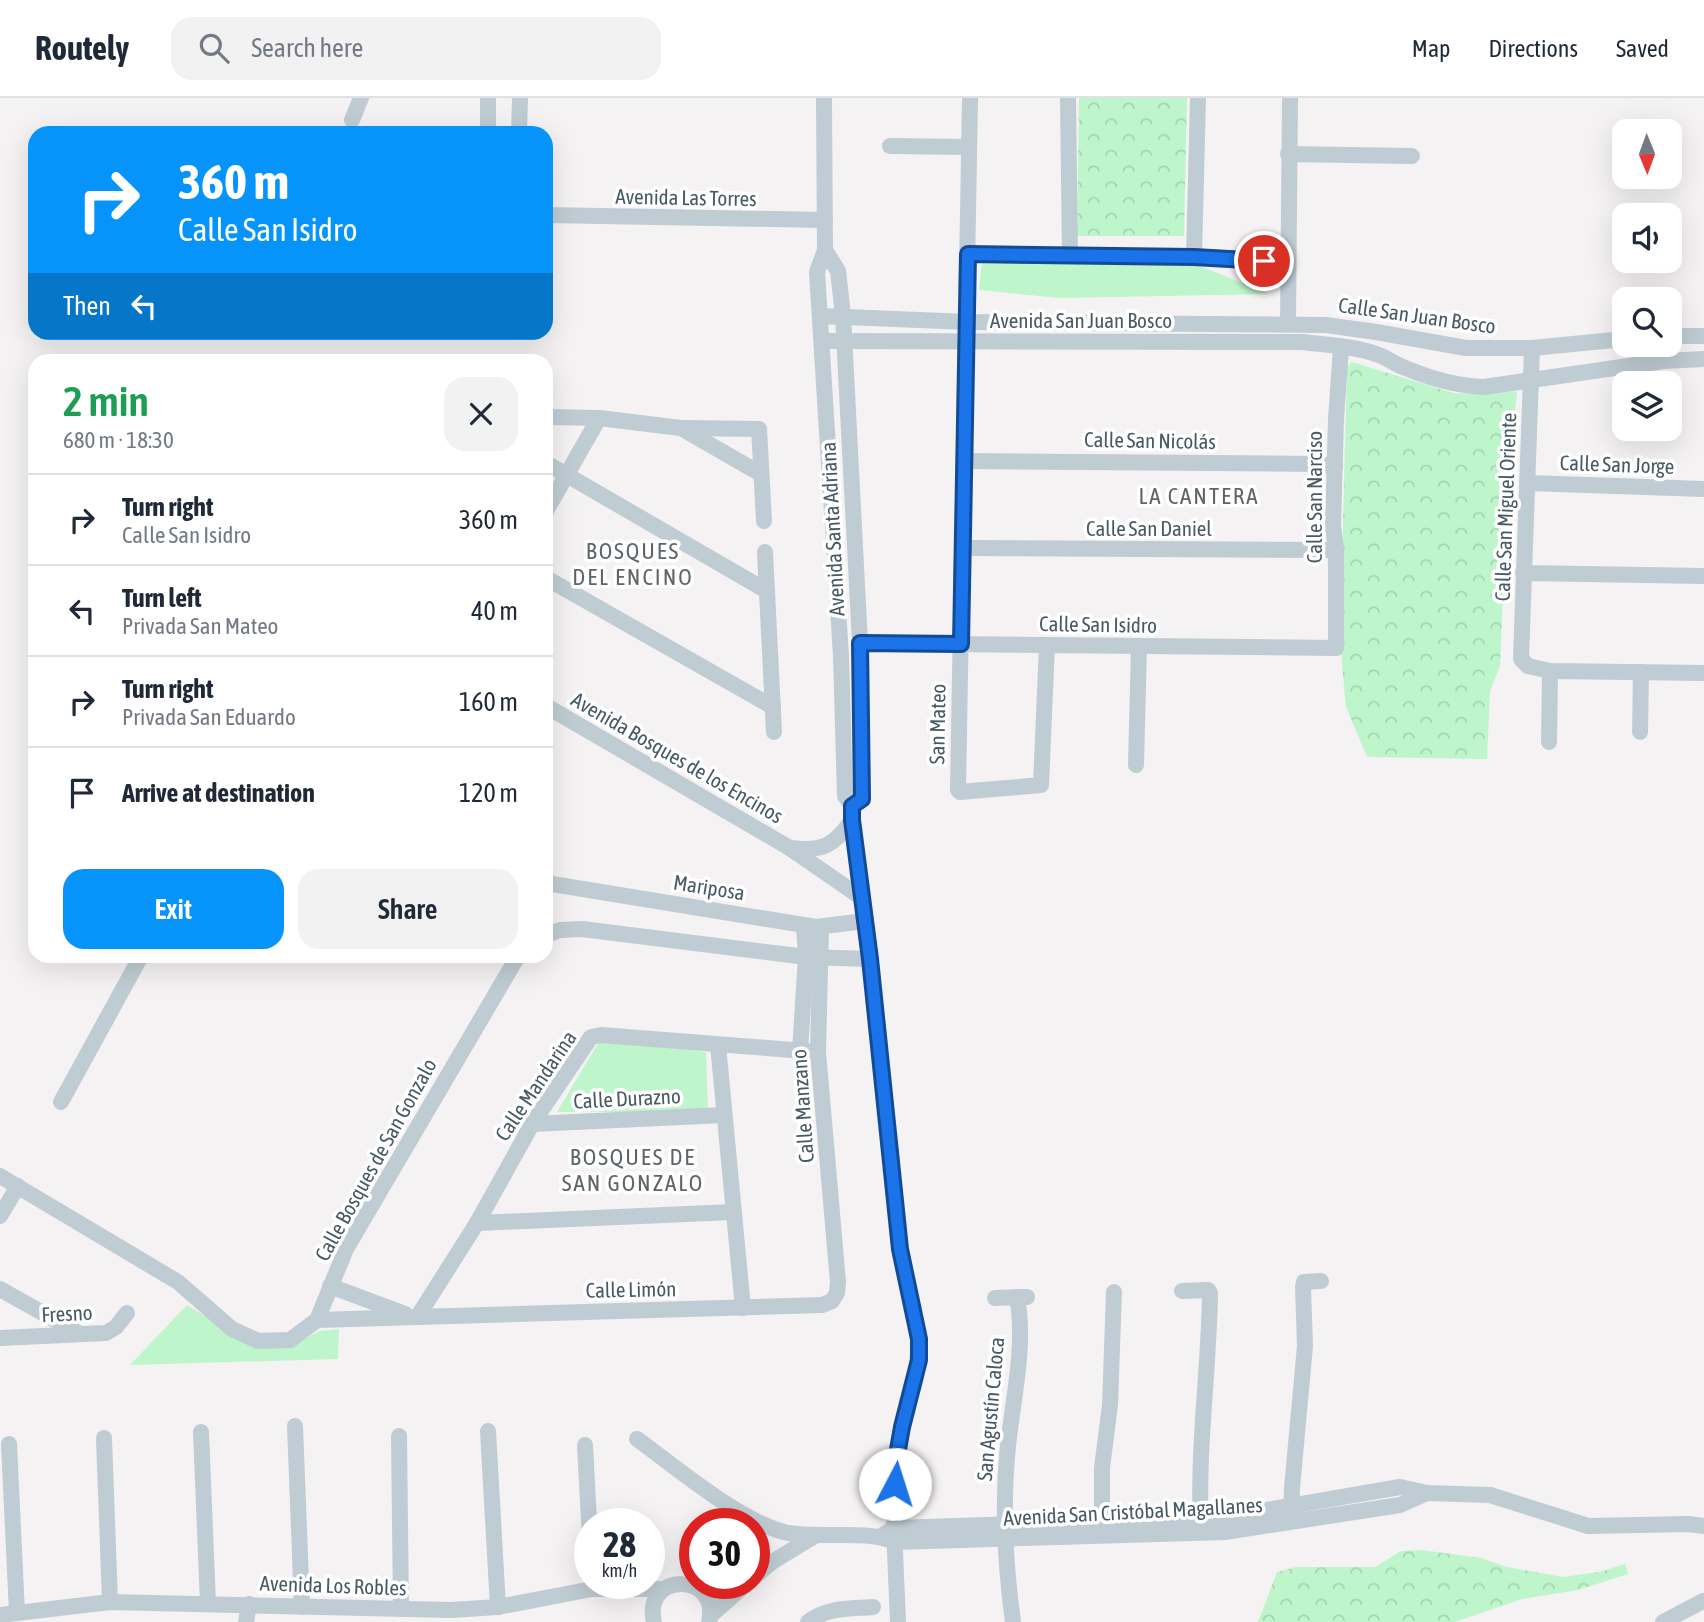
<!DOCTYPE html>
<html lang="en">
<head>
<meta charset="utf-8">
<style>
  body { margin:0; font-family:"Asap Condensed",sans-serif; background:#f2f2f3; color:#1f2937; height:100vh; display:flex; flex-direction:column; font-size:26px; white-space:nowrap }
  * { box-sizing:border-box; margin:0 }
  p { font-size:23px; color:#747a83 }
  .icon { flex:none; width:38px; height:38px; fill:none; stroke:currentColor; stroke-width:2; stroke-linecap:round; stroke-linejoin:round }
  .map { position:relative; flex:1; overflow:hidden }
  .side { position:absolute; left:28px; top:256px; width:525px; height:609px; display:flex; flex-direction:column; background:#fff; border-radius:21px; box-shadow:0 7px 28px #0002 }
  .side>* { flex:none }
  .hud { position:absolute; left:28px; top:28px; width:525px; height:214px; border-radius:21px; box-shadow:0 7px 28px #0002; background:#0794fa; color:#fff; overflow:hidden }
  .needle { width:46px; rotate:179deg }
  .controls { position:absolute; left:1612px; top:21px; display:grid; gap:14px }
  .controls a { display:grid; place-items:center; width:70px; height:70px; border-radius:14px; background:#fff; box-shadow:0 7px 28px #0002; font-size:35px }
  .speed { position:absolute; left:574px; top:1410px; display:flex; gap:14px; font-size:35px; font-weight:700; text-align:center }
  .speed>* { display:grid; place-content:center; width:91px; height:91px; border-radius:50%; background:#fff; box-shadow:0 7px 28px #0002; line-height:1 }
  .speed small { font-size:18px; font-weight:400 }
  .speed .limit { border:10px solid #d22; background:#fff; color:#111 }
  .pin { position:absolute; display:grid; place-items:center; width:60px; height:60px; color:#fff; margin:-30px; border:4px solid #fff; border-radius:50%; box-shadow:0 2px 7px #0007 }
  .me { position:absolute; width:77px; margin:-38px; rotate:5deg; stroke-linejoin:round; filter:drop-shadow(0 0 5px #0008) }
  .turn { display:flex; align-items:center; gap:24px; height:147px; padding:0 35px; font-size:32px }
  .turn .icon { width:91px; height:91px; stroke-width:2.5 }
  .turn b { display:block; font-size:49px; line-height:60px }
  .then { display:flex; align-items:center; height:66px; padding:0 35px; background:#0003; gap:14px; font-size:26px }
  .round { display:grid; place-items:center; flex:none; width:74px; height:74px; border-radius:21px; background:#f2f2f3 }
  .overview { display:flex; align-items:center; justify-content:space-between; height:119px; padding:0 35px }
  h1 { font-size:42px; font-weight:600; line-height:52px; color:#1e9e55 }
  .action { display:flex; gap:14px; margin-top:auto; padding:14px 35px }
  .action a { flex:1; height:80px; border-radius:21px; background:#0794fa; color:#fff; font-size:28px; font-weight:600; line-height:80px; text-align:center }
  .action a+a { background:#f2f2f3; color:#1f2937 }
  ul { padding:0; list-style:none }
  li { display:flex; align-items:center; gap:21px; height:91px; padding:0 35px; border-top:2px solid #e0e1e3 }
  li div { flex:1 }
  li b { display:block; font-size:26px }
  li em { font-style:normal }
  header { display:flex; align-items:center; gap:42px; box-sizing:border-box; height:98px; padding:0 35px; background:#fff; border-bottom:2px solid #e0e1e3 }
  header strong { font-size:33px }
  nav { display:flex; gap:38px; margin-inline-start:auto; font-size:24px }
  .search { width:490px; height:63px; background:#f2f2f3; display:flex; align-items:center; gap:18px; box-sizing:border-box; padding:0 24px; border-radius:21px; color:#747a83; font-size:26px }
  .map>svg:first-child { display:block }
  .grass { fill:#bef5cb }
  .park { fill:url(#park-crowns) }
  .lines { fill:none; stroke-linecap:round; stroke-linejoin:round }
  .street { stroke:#bfccd3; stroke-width:16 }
  .route-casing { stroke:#114b97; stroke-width:18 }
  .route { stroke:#1a73e8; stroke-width:12 }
  .labels { text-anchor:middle; stroke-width:7; stroke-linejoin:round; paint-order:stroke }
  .street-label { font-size:21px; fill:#485a63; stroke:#fff }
  .neighbourhood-label { font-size:23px; letter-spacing:2px; fill:#5e6468; stroke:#fff }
</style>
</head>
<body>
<header>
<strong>Routely</strong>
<div class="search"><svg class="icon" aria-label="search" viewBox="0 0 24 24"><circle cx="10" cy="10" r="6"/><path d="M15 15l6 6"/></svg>Search here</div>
<nav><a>Map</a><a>Directions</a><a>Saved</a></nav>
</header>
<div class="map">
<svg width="1704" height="1524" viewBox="0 0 1704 1524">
  <defs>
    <pattern id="park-crowns" width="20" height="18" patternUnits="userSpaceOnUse" patternTransform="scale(1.75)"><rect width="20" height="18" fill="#bef5cb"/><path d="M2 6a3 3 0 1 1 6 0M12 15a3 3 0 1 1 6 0" fill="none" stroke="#a5d4b1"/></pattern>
  </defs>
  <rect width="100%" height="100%" fill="#f5f2f3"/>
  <!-- grass -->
  <g class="grass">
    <path d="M983,155L1185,162L1269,196L1060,200L979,192Z"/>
    <path d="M600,942L706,954L708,1014H557Z"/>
    <path d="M187,1207L247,1244L289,1249L319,1233L339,1231L338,1261L130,1267Z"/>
  </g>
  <!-- park -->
  <g class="park">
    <path d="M1079,0H1187L1184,138H1077Z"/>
    <path d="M1352,264L1453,295L1480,296L1517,293L1507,397L1500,568L1490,593L1487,661L1367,659L1346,609L1340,544L1347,268Z"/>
    <path d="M1422,1452L1481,1460L1507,1469L1563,1479L1599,1474L1625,1466L1628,1476L1578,1492L1522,1501L1455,1524H1258L1277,1474L1296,1469H1375L1401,1453Z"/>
  </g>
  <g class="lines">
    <!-- street -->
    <g class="street">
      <path d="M488,0V35"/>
      <path d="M824,0L825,152L817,174L841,558L845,698L852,708V722L870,861L900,1151L919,1241L916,1279L902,1330L896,1363L894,1430L898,1524"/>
      <path d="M970,0L958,692L960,694L1041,687L1047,547"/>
      <path d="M1068,0L1070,157"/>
      <path d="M352,22L361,0"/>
      <path d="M519,35L520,0"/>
      <path d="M890,48L969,49"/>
      <path d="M1288,56L1412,58"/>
      <path d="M546,117L825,122"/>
      <path d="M825,152L838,173L843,217L860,545L861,701L852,708"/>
      <path d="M968,156L1194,159L1287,164"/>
      <path d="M1194,159L1198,0"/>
      <path d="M821,218L968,224L1326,227L1376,234L1466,250H1532L1624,241"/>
      <path d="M1288,226L1290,0"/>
      <path d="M1670,238H1704"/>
      <path d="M823,243L1302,244C1327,247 1355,248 1379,257C1387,260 1395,266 1403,269C1429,280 1456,288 1484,289L1663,263L1704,261"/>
      <path d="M1532,250L1521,561L1528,568L1550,573L1704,575"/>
      <path d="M546,319L599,320L681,330L761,376"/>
      <path d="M683,330L759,331L764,423"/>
      <path d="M965,363L1318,366L1335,369"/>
      <path d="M546,365L767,493"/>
      <path d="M1528,385L1704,391"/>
      <path d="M546,413L599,320"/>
      <path d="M962,450L1336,452"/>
      <path d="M765,454L774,634"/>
      <path d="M1523,475L1704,478"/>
      <path d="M546,480L773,609"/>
      <path d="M860,545L1336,550V452L1333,428L1336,321L1341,249"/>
      <path d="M546,608L788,749L862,800"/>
      <path d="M1640,634L1641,574"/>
      <path d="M1549,644L1550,573"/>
      <path d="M1136,667L1139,548"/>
      <path d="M790,750C822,754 834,748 852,722"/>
      <path d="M546,785L816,829L865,823"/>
      <path d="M546,837L560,832L582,831L806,859L870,861"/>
      <path d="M718,947L743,1210"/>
      <path d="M800,953L806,859L804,828"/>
      <path d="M61,1004L141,858"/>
      <path d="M532,1026L724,1017"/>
      <path d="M0,1078L178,1184L232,1231L258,1243L290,1242L317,1222L346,1151L518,858"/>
      <path d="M0,1118L18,1088"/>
      <path d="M477,1125L733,1114"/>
      <path d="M330,1188L405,1216"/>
      <path d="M0,1191L80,1236"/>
      <path d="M1182,1193L1208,1192L1210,1195C1209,1273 1197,1351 1201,1429"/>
      <path d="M995,1200L1027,1199"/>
      <path d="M418,1218L477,1125L532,1026L591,939L601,937L818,954"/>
      <path d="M317,1222L822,1207L832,1203L837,1195L838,1184L818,954L821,829"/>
      <path d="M0,1240L106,1235L116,1229L127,1215"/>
      <path d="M295,1328L302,1509"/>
      <path d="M488,1333L498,1509"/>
      <path d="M201,1334L208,1506"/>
      <path d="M399,1338L401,1511"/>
      <path d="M104,1340L110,1504"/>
      <path d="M637,1341C676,1369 741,1425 788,1435C822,1441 864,1431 895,1444L1225,1434L1400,1407L1427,1395"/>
      <path d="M9,1346L17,1515"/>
      <path d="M585,1347L590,1442"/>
      <path d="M1291,1420L1292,1390L1305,1248L1303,1189L1304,1184L1321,1183"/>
      <path d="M1102,1433V1370L1110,1307L1114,1194"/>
      <path d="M881,1438L894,1430L1226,1419L1400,1389L1427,1395L1490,1397L1588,1428L1689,1426L1704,1428"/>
      <path d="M754,1479L772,1464L813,1439"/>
      <path d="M0,1517L110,1504L451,1512L498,1509L592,1491H664"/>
      <path d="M710,1518L746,1486"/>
      <path d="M246,1524L249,1506"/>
      <path d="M654,1524C642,1473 721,1474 709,1524"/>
      <path d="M808,1524C827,1509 850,1511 873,1509"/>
      <path d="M1013,1524C1005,1466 1002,1407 1008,1348C1013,1300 1026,1247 1017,1199"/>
      <path d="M1663,1524L1703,1503"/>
    </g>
  </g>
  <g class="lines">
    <defs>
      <path id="route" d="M895,1386L896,1363L902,1329L919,1262V1241L900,1151L870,861L852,722V708L862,701L860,545L961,546L968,156L1194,159L1264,163"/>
    </defs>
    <!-- route casing -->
    <use href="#route" class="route-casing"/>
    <!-- route -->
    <use href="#route" class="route"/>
  </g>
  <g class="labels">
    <!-- street labels -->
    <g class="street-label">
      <text transform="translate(686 100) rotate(1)" y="7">Avenida Las Torres</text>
      <text transform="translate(1417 218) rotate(8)" y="7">Calle San Juan Bosco</text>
      <text x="1081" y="230">Avenida San Juan Bosco</text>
      <text transform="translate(1150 343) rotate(1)" y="7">Calle San Nicolás</text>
      <text transform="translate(1617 367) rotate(2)" y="7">Calle San Jorge</text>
      <text transform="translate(1315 399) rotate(-90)" y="7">Calle San Narciso</text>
      <text transform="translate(1506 409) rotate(-88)" y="7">Calle San Miguel Oriente</text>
      <text transform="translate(833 431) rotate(-93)" y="7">Avenida Santa Adriana</text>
      <text x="1149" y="438">Calle San Daniel</text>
      <text transform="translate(1098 527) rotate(1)" y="7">Calle San Isidro</text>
      <text transform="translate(938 626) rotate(-89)" y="7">San Mateo</text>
      <text transform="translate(677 660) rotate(30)" y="7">Avenida Bosques de los Encinos</text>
      <text transform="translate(709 790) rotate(9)" y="7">Mariposa</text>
      <text transform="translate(536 988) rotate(-56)" y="7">Calle Mandarina</text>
      <text transform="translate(627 1001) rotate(-3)" y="7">Calle Durazno</text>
      <text transform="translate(803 1008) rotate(-94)" y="7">Calle Manzano</text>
      <text transform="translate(376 1062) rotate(-61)" y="7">Calle Bosques de San Gonzalo</text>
      <text transform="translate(631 1192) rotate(-1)" y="7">Calle Limón</text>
      <text transform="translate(67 1216) rotate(-3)" y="7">Fresno</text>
      <text transform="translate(991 1311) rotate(-85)" y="7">San Agustín Caloca</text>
      <text transform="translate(1133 1414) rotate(-3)" y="7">Avenida San Cristóbal Magallanes</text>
      <text transform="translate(333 1488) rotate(2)" y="7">Avenida Los Robles</text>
    </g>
    <!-- neighbourhood labels -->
    <g class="neighbourhood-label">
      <text x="1199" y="406">LA CANTERA</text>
      <text x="633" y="461">BOSQUES<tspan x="633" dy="26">DEL ENCINO</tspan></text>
      <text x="633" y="1067">BOSQUES DE<tspan x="633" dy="26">SAN GONZALO</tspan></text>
    </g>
  </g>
</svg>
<div class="controls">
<a><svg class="needle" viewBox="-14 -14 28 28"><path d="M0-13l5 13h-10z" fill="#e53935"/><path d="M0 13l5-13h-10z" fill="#747a83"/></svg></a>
<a><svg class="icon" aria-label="sound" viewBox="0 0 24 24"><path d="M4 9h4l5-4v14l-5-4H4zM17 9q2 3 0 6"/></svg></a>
<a><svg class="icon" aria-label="search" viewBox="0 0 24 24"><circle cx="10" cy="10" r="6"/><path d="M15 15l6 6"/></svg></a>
<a><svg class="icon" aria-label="layers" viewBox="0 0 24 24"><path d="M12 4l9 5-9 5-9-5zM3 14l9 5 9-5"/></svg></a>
</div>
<div class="speed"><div>28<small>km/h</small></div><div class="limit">30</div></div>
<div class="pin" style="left:1264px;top:163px;background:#d93025"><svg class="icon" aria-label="arrive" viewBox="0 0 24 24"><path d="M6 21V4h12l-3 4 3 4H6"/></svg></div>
<svg class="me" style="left:895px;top:1386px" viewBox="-20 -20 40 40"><circle r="19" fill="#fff"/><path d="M0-13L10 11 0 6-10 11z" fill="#1a73e8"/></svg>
<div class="hud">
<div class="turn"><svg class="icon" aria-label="right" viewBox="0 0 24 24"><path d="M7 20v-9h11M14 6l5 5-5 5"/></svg><div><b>360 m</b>Calle San Isidro</div></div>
<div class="then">Then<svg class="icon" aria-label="left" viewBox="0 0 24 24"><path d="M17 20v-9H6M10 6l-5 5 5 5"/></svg></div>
</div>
<section class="side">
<div class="overview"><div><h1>2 min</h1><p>680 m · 18:30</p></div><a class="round"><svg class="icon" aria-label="close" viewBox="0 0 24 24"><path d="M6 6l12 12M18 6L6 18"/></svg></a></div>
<ul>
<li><svg class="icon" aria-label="right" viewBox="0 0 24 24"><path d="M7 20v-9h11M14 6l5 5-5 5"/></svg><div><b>Turn right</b><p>Calle San Isidro</p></div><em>360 m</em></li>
<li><svg class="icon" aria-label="left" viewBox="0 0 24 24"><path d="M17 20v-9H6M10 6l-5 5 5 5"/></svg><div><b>Turn left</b><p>Privada San Mateo</p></div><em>40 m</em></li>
<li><svg class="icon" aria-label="right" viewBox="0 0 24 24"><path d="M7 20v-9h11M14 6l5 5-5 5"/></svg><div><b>Turn right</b><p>Privada San Eduardo</p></div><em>160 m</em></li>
<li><svg class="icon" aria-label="arrive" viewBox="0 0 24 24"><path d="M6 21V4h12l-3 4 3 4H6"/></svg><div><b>Arrive at destination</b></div><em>120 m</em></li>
</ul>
<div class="action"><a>Exit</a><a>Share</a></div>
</section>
</div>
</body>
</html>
